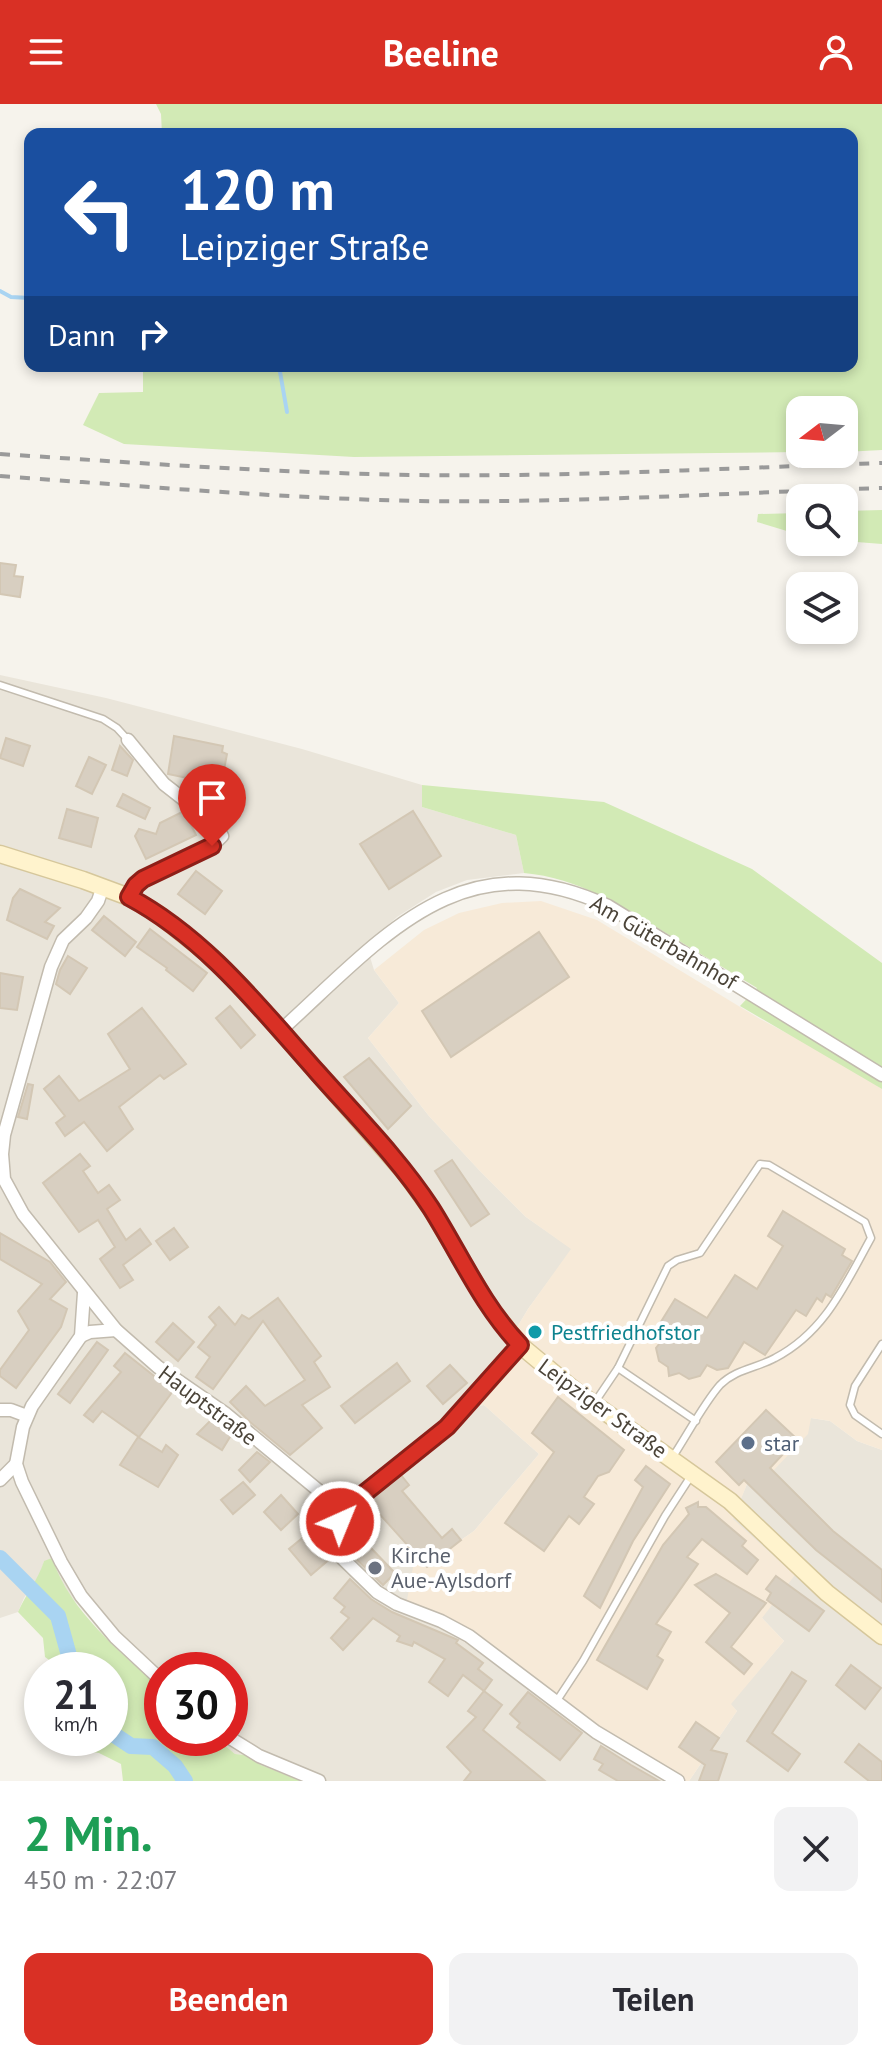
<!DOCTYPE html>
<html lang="de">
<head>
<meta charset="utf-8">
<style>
  body { margin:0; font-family:"PT Sans",sans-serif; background:#f2f2f3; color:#2b2b33; height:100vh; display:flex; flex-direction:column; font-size:30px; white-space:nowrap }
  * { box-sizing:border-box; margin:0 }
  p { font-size:26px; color:#7c7c81 }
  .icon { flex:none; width:44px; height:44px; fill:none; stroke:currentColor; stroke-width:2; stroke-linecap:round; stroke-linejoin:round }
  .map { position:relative; height:1677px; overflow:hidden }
  .sheet { display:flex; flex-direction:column; background:#fff; flex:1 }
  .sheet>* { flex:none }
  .hud { position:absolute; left:24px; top:24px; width:834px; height:244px; border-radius:16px; box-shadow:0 4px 12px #0003; background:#1a4fa0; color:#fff; overflow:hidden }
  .needle { width:52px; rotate:254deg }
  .controls { position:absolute; left:786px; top:292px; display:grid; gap:16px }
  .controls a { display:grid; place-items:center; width:72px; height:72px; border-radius:16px; background:#fff; box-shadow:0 4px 12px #0003; font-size:40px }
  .speed { position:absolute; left:24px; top:1548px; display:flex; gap:16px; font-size:40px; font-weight:700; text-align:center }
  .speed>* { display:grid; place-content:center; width:104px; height:104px; border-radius:50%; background:#fff; box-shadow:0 4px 12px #0003; line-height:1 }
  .speed small { font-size:20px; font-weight:400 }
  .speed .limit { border:12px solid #d22; background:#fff; color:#111 }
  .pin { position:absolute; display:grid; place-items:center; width:68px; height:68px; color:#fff; margin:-82px -34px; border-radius:50% 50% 50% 0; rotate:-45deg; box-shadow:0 0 8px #0007 }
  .pin .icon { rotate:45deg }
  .me { position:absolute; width:88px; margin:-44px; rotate:44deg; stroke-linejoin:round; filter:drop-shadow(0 0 6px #0008) }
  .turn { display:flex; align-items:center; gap:28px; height:168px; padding:0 24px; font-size:36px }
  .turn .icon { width:104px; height:104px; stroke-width:2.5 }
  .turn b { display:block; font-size:56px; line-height:68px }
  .then { display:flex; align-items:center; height:76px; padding:0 24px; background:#0003; gap:16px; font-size:30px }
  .round { display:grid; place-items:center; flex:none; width:84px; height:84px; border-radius:16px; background:#f2f2f3 }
  .headline { display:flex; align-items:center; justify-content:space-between; height:136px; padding:0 24px }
  h1 { font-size:48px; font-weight:700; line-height:60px; color:#1e9e55 }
  .action { display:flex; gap:16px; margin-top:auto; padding:16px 24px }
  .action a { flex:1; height:92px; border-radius:16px; background:#d93025; color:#fff; font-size:32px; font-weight:700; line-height:92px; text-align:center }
  .action a+a { background:#f2f2f3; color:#2b2b33 }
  header { display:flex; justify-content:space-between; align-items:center; height:104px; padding:0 24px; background:#d93025; color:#fff; font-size:36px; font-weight:700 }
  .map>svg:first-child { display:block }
  .residential { fill:#eae5da }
  .commercial { fill:#f7ead8 }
  .green { fill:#d2eab5 }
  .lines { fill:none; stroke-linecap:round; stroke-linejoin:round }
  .stream { stroke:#a9d4f2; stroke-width:4 }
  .canal { stroke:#a9d4f2; stroke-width:16 }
  .building { fill:#d8cfc1; stroke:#d3c7b4; stroke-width:2 }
  .lane-casing { stroke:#c2bbae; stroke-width:9 }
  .street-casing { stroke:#c2bbae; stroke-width:15 }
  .secondary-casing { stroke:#d6c79b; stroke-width:19 }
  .lane { stroke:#fff; stroke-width:6 }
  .street { stroke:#fff; stroke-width:12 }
  .secondary { stroke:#fff3cd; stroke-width:16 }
  .rail { stroke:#9a9a9a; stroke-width:4; stroke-dasharray:10 10; stroke-linecap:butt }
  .route-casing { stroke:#8d1f18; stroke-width:20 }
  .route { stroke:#d93025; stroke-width:14 }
  .culture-dot { fill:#0f9aa8; stroke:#fff; stroke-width:3 }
  .service-dot { fill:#5c6f8a; stroke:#fff; stroke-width:3 }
  .worship-dot { fill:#6b7280; stroke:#fff; stroke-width:3 }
  .labels { text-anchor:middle; stroke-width:8; stroke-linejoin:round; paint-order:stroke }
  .street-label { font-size:22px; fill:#4b4439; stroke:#fff }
  .culture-label { font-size:22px; fill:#0d838f; stroke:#fff; text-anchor:start }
  .service-label { font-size:22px; fill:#4e5e75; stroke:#fff; text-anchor:start }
  .worship-label { font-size:22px; fill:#5b616d; stroke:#fff; text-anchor:start }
</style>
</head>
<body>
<header><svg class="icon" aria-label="menu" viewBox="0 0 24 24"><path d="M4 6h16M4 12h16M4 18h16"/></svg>Beeline<svg class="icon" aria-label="person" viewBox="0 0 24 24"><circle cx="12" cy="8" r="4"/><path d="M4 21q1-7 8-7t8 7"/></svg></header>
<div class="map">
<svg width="882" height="1677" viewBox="0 0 882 1677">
  <rect width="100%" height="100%" fill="#f6f3ec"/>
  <!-- residential -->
  <g class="residential">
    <path d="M0,571L106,594L302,645L422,681V703L516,731L524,769L467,776L436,788L397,813L366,840L374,866L399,899L368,934L429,1012L479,1066L526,1113L572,1145L528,1205L503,1247L451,1306L484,1301L539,1350L474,1427L461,1436L452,1425L446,1526L502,1563L601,1637L667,1677H301L261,1661L245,1651L235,1650L216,1634H230V1566H162V1586L104,1532L69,1490L56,1467L44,1457L40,1471L24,1494L18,1508L0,1514Z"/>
    <path d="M811,1314L830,1317L857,1337L882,1346V1677H689L737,1607L730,1600L784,1537L762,1514L732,1415L747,1380Z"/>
  </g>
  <!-- commercial -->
  <path class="commercial" d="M541,797L597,816L760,915L813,943L882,985V1346L857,1337L830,1317L811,1314L808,1330L773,1367L767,1361L747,1380L733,1415L795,1471L762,1514L784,1537L731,1600L737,1607L689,1677H667L601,1637L502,1563L446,1526L405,1507L414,1458L418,1452L452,1425L461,1436L474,1427L539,1350L484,1301L450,1306L503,1247L528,1205L571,1145L526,1113L479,1066L429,1012L368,934L399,899L374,866L424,826L459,809L502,799Z"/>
  <!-- green -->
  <g class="green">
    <path d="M156,0H882V346L844,348V306H800V348L354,353L124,340L83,321L99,289L143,288V262H852V30H162L161,10Z"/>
    <path d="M882,406V440L844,437V407Z"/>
    <path d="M800,409V431L757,418L758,410Z"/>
    <path d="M422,681L604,698L752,765L882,859V985L740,902L757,884C727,866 696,847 666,829C620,801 578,774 524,769L516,731L422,703Z"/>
    <path d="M52,1454C70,1508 121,1548 162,1586V1634H216L235,1650L245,1651L261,1661L301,1677H123L121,1660L99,1649L80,1646L70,1634H110V1566H70L64,1558L56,1561L45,1553L43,1534L18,1508C26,1490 38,1476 44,1457Z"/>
  </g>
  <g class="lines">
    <!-- stream -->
    <g class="stream">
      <path d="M0,187L11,193L30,194"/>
      <path d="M279,262L287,308"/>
    </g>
    <!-- canal -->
    <g class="canal">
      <path d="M0,1454L58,1512L73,1566"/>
      <path d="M110,1628L131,1642L153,1643L175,1662L185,1677"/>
    </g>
  </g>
  <!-- building -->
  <g class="building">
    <path d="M0,459L16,461L14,472L23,473L20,493L0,490Z"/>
    <path d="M174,632L223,642L222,648L227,650L221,681L168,670Z"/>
    <path d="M6,634L30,642L23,662L0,654Z"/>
    <path d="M120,642L133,656L127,672L112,666Z"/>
    <path d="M89,653L106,661L92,690L76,682Z"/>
    <path d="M123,690L150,704L145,715L117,702Z"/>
    <path d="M67,705L98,714L91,743L59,734Z"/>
    <path d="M184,707L196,731L146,755L135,732L139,725L156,730L160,719Z"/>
    <path d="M413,707L441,752L389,785L360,740Z"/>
    <path d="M196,767L222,787L205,810L178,790Z"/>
    <path d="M20,785L60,804L45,818L54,822L47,835L7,816L13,794Z"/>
    <path d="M104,812L136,838L125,852L92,826Z"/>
    <path d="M150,825L207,869L193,887L166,866L167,864L137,843Z"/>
    <path d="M539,828L569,873L451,953L422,907Z"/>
    <path d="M68,852L87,864L70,890L56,880L60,866Z"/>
    <path d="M0,869L23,873L17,906L0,904Z"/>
    <path d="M230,902L255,931L241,944L216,914Z"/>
    <path d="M142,904L186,960L164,975L160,971L119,1003L133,1025L107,1047L84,1018L65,1032L56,1019L65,1012L44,985L59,972L79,997L130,965L108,930Z"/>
    <path d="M369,954L411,1002L388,1025L344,973Z"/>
    <path d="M28,980L33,981L27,1015L18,1013Z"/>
    <path d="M80,1050L90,1062L83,1067L98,1089L109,1081L120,1096L107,1105L126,1136L140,1125L151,1140L123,1161L133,1176L120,1184L100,1155L115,1143L98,1116L79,1128L43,1079Z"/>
    <path d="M452,1056L489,1110L471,1122L435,1067Z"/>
    <path d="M783,1107L845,1145L842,1151L852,1157L831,1193L826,1190L822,1198L817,1194L806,1212L796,1206L765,1251L744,1238L728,1264L717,1266L707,1261L700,1272L689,1275L679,1269L669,1272L668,1263L659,1257L656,1244L663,1235L654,1229L675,1195L707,1214L735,1171L757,1185L783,1142L768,1132Z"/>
    <path d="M174,1124L188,1143L170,1156L156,1137Z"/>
    <path d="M0,1129L50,1158L66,1178L50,1195L67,1205L61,1223L16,1284L0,1272V1266L29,1226L18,1207L42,1180L0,1155Z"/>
    <path d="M278,1194L321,1252L314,1258L330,1283L302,1301L322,1324L290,1351L250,1318L230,1298L246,1282L265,1302L305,1276L263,1217L213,1285L196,1273L210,1253L198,1243L216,1221L209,1213L219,1203L235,1221L242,1211L249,1215Z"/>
    <path d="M173,1219L194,1238L178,1257L156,1238Z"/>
    <path d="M97,1238L108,1246L70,1299L58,1290Z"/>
    <path d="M125,1249L173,1287L139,1333L102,1307L93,1318L84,1311L121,1268L114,1262Z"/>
    <path d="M397,1259L410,1277L355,1319L341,1302Z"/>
    <path d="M450,1261L467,1279L443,1300L427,1282Z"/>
    <path d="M558,1293L624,1346L609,1368L598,1372L584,1393L594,1400L579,1420L569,1412L544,1447L505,1419L554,1348L532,1329Z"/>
    <path d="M766,1306L797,1335L770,1364L833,1427L882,1466V1498L816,1446L744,1376L739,1381L716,1358Z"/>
    <path d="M214,1313L233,1328L222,1346L197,1330Z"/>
    <path d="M138,1333L162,1348L166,1341L178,1351L158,1383L120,1361Z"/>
    <path d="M257,1348L270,1358L250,1378L239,1366Z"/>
    <path d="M646,1362L670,1380L633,1437L600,1504L584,1492L643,1383L635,1376Z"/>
    <path d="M401,1371L409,1381L402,1387L442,1434L452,1425L461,1436L427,1463L376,1406L367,1413L360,1404Z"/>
    <path d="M243,1378L255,1391L233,1410L221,1396Z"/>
    <path d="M281,1391L298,1410L281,1426L264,1408Z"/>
    <path d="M698,1398V1403H706L746,1437L742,1442L758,1456L747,1470L702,1435L687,1453L698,1460L656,1520L671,1528L657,1552L663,1556L647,1585L597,1556L663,1441L689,1410L686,1404Z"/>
    <path d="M311,1427L332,1453L311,1471L289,1445Z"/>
    <path d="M370,1443L395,1469L383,1481L355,1454L357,1445Z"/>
    <path d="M716,1470L766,1499L731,1543L752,1560L744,1570L706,1538L730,1509L695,1481Z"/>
    <path d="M776,1472L824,1507L809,1527L767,1496L771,1489L766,1485Z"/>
    <path d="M350,1475L371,1495L392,1508L458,1536L456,1539L483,1559L478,1565L492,1576L484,1587L463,1571L448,1592L429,1578L445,1555L414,1538L412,1542L397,1537L400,1532L373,1514L343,1546L331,1534L349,1514L341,1508L345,1503L334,1494Z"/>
    <path d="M851,1561L881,1584L865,1605L836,1581Z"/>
    <path d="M792,1568L806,1577L772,1629L800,1650L788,1667L747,1637Z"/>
    <path d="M484,1587L502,1601L483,1626L545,1677H464L471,1668L447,1643L476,1613L468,1607Z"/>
    <path d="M528,1588L582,1629L560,1656L517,1623L520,1619L510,1610Z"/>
    <path d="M696,1618L719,1634L711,1646L727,1650L718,1677H699L705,1661L679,1643Z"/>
    <path d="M859,1640L882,1658V1677H869L845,1658Z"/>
    <path d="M601,1642L631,1661L659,1677H618L599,1666L603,1660L594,1655Z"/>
  </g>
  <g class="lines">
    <defs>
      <g id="lane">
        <path d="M0,581L103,615L117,624L128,636"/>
        <path d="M882,1240L855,1282L850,1301L855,1311L882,1330"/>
        <path d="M618,1264L696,1317"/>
        <path d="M595,1298L618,1264L668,1162L677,1156L700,1149L760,1060L769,1061L865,1118L871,1134C845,1181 825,1228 775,1254C757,1264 736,1265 720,1281C704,1299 686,1333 672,1354"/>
        <path d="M556,1598L583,1557L665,1412L691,1372"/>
      </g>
      <g id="street">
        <path d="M128,636L164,680L214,719L222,732L212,742L143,775L136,781L129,793"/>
        <path d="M103,782L98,797L86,814L63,836L51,863L4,1031L2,1050L4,1075L23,1110L116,1226L158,1263L226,1310L330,1396L341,1408L338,1440L341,1453L377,1488L397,1500L441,1517L469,1532L596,1628L678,1677"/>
        <path d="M280,927C381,836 460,733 608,802L882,971"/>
        <path d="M84,1189L81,1232L32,1302L23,1323L16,1360L22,1378L61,1458L81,1492L115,1533L162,1577"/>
        <path d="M81,1232L90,1228L116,1226"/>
        <path d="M0,1306H11L27,1312"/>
        <path d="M0,1376L16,1360"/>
        <path d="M341,1408L447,1323L520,1241"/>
        <path d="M230,1634L259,1652L319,1677"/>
      </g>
      <path id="secondary" d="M0,750L83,776L129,793L158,810L213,854L243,884L406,1070L431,1105L490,1204L520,1241L573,1285L730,1397L827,1489L882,1532"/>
    </defs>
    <!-- lane casing -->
    <use href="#lane" class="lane-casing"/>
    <!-- street casing -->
    <use href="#street" class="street-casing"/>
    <!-- secondary casing -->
    <use href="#secondary" class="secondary-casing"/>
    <!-- lane -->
    <use href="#lane" class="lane"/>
    <!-- street -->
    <use href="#street" class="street"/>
    <!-- secondary -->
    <use href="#secondary" class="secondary"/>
    <!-- rail -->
    <g class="rail">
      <path d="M0,350C139,359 277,369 417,371C572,373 727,364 882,359"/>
      <path d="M0,372C139,382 278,394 417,397C572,399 727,389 882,384"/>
    </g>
  </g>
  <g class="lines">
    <defs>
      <path id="route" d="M212,742L143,775L136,781L129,793C206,834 261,905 318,969C357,1013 399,1055 431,1104C460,1150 482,1201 520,1241L447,1323L341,1408L340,1418"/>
    </defs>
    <!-- route casing -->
    <use href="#route" class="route-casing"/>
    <!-- route -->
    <use href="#route" class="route"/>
  </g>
  <!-- markers -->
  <circle class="culture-dot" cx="535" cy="1228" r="8"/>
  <circle class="service-dot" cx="748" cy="1339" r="8"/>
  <circle class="worship-dot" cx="375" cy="1464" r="8"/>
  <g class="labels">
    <!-- street labels -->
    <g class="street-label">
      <text transform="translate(664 838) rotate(30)" y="8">Am Güterbahnhof</text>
      <text transform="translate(208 1301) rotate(37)" y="8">Hauptstraße</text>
      <text transform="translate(603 1304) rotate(36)" y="8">Leipziger Straße</text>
    </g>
    <!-- culture labels -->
    <g class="culture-label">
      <text x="551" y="1236">Pestfriedhofstor</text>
    </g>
    <!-- service labels -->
    <g class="service-label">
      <text x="764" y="1347">star</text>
    </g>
    <!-- worship labels -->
    <g class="worship-label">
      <text x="391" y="1459">Kirche<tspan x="391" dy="25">Aue-Aylsdorf</tspan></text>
    </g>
  </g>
</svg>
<div class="controls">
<a><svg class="needle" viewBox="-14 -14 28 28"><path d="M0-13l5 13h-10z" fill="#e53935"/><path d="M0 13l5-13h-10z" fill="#7c7c81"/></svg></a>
<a><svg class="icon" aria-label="search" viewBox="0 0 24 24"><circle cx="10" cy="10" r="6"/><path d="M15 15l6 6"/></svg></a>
<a><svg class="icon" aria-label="layers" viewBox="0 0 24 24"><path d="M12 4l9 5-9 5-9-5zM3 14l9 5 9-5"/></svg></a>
</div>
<div class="speed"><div>21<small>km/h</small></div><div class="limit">30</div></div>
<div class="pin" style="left:212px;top:742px;background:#d93025"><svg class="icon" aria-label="arrive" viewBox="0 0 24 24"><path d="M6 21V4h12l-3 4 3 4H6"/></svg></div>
<svg class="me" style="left:340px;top:1418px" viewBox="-20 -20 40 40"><circle r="17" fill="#d93025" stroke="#fff" stroke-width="3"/><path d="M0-11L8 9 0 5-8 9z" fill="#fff"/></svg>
<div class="hud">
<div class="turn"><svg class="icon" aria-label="left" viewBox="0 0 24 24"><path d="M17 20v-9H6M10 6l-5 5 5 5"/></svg><div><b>120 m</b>Leipziger Straße</div></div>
<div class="then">Dann<svg class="icon" aria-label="right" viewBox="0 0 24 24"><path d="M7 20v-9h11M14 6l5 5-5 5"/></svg></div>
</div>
</div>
<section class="sheet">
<div class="headline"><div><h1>2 Min.</h1><p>450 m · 22:07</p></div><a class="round"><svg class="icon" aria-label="close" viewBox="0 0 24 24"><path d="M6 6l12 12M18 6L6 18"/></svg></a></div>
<div class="action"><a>Beenden</a><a>Teilen</a></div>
</section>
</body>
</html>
